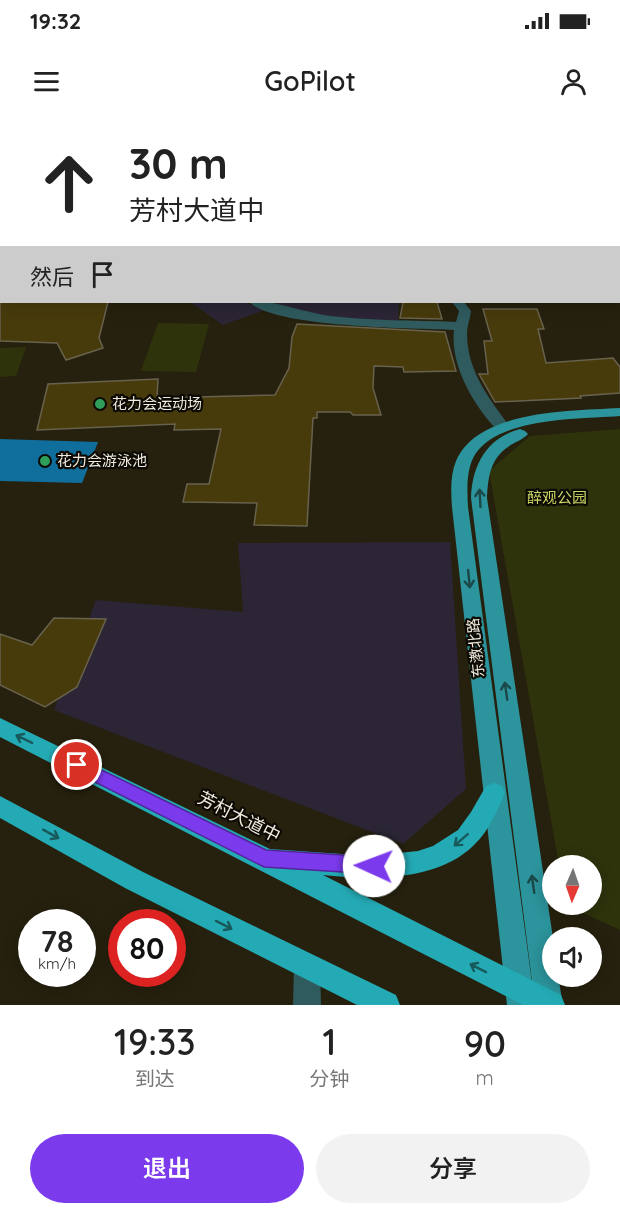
<!DOCTYPE html>
<html lang="zh">
<head>
<meta charset="utf-8">
<style>
  body { margin:0; font-family:Quicksand,"Noto Sans SC",sans-serif; background:#f2f2f2; color:#222; height:100vh; display:flex; flex-direction:column; font-size:22px; white-space:nowrap }
  * { box-sizing:border-box; margin:0 }
  p { font-size:20px; color:#767676 }
  .icon { flex:none; width:33px; height:33px; fill:none; stroke:currentColor; stroke-width:2; stroke-linecap:round; stroke-linejoin:round }
  .map { position:relative; height:885px; overflow:hidden }
  .details { display:flex; flex-direction:column; background:#fff; flex:1 }
  .details>* { flex:none }
  .top-card { position:absolute; left:0px; top:0px; width:621px; height:183px; box-shadow:0 3px 15px #0003; background:#fff; color:#222; overflow:hidden }
  .needle { width:39px; rotate:182deg }
  .tools { position:absolute; left:542px; top:735px; display:grid; gap:12px }
  .tools a { display:grid; place-items:center; width:60px; height:60px; border-radius:50%; background:#fff; box-shadow:0 3px 15px #0003; font-size:30px }
  .speed { position:absolute; left:18px; top:789px; display:flex; gap:12px; font-size:30px; font-weight:700; text-align:center }
  .speed>* { display:grid; place-content:center; width:78px; height:78px; border-radius:50%; background:#fff; box-shadow:0 3px 15px #0003; line-height:1 }
  .speed small { font-size:15px; font-weight:400 }
  .speed .limit { border:9px solid #d22; background:#fff; color:#111 }
  .pin { position:absolute; display:grid; place-items:center; width:51px; height:51px; color:#fff; margin:-26px; border:3px solid #fff; border-radius:50%; box-shadow:0 2px 6px #0007 }
  .me { position:absolute; width:66px; margin:-33px; rotate:272deg; stroke-linejoin:round; filter:drop-shadow(0 0 4px #0008) }
  .turn { display:flex; align-items:center; gap:21px; height:126px; padding:0 30px; font-size:27px }
  .turn .icon { width:78px; height:78px; stroke-width:2.5 }
  .turn b { display:block; font-size:42px; line-height:51px }
  .then { display:flex; align-items:center; height:57px; padding:0 30px; background:#0003; gap:12px; font-size:22px }
  .eta { display:flex; justify-content:space-evenly; align-items:center; height:102px; text-align:center }
  .eta b { font-size:36px; font-weight:600; line-height:42px }
  .action { display:flex; gap:12px; margin-top:auto; padding:12px 30px }
  .action a { flex:1; height:69px; border-radius:36px; background:#7c3aed; color:#fff; font-size:24px; font-weight:600; line-height:69px; text-align:center }
  .action a+a { background:#f2f2f2; color:#222 }
  .status { display:flex; justify-content:space-between; align-items:center; height:42px; padding:0 30px; background:#fff; direction:ltr }
  .status svg { height:16px; fill:currentColor }
  header { display:flex; justify-content:space-between; align-items:center; height:78px; padding:0 30px; background:#fff; font-size:27px; font-weight:600 }
  .map>svg:first-child { display:block }
  .education { fill:#2b2535 }
  .green { fill:#2e330c }
  .water { fill:#106e9d }
  .building { fill:#473b0c; stroke:#68624d; stroke-width:1.5 }
  .lines { fill:none; stroke-linecap:round; stroke-linejoin:round }
  .minor { fill:#2f5b5e; fill-rule:evenodd }
  .major { fill:#2c949c; fill-rule:evenodd }
  .highway { fill:#23aab4; fill-rule:evenodd }
  .oneway { stroke:#1b4848 }
  .oneway2 { stroke:#185a5c }
  .route { fill:#7c3aed; stroke:#51269a; stroke-width:1.5 }
  .leisure-dot { fill:#2e9e5b; stroke:#0d0a04; stroke-width:2 }
  .labels { text-anchor:middle; stroke-width:4.5; stroke-linejoin:round; paint-order:stroke }
  .poi-label { font-size:15px; fill:#eeeadf; stroke:#0d0a04; text-anchor:start }
  .park-label { font-size:15px; fill:#c9d867; stroke:#0d0a04 }
  .street-label { font-size:15px; fill:#eeeadf; stroke:#0d0a04 }
  .near-street-label { font-size:18px; fill:#eeeadf; stroke:#0d0a04 }
</style>
</head>
<body>
<div class="status"><b>19:32</b><svg viewBox="0 0 49 12"><path d="M0 12V9h3v3zM5 12V6h3v6zM10 12V3h3v9zM15 12V0h3v12zM26 1h20v11H26zM47 4h2v5h-2z"/></svg></div>
<header><svg class="icon" aria-label="menu" viewBox="0 0 24 24"><path d="M4 6h16M4 12h16M4 18h16"/></svg>GoPilot<svg class="icon" aria-label="person" viewBox="0 0 24 24"><circle cx="12" cy="8" r="4"/><path d="M4 21q1-7 8-7t8 7"/></svg></header>
<div class="map">
<svg width="620" height="885" viewBox="0 0 620 885">
  <rect width="100%" height="100%" fill="#26210e"/>
  <!-- education -->
  <g class="education">
    <path d="M190,182H244L265,190L223,205Z"/>
    <path d="M276,182H399L398,201L340,199L275,186Z"/>
    <path d="M450,422L466,669L403,724L54,590L96,480L243,492L238,423Z"/>
  </g>
  <!-- green -->
  <g class="green">
    <path d="M158,203L209,204L196,252L141,251Z"/>
    <path d="M26,227L16,256L0,257V228Z"/>
    <path d="M620,309V810L566,785L591,784V746L559,745L489,351L530,316Z"/>
  </g>
  <!-- water -->
  <path class="water" d="M0,319L98,322L82,363L0,361Z"/>
  <!-- building -->
  <g class="building">
    <path d="M0,182H108L99,218L103,228L66,240L57,223L0,221Z"/>
    <path d="M403,182H437L442,199L400,198Z"/>
    <path d="M483,189H537L544,209H538L546,243L613,238L620,247V273L580,276L581,278L495,282L479,254H488L484,221H492Z"/>
    <path d="M297,204L445,212L456,251L404,252L403,247L374,246L373,268L381,295H353L350,292H317V298H313L307,406L254,405L257,383L183,382L187,364H209L221,309L174,310L175,304L37,310L48,264L158,259L157,278L275,275L289,248L292,217Z"/>
    <path d="M54,498L106,499L77,567L45,587L0,565V514L32,525Z"/>
  </g>
  <g class="lines">
    <!-- minor -->
    <g class="minor">
      <rect x="431" y="0" width="8" height="2"/>
      <rect x="570" y="0" width="8" height="2"/>
      <path d="M249,182C272,179 305,193 330,196C372,201 414,200 456,202L459,191L452,182H464L471,191C470,199 467,206 467,214C467,251 490,280 511,308L503,313L498,311C474,286 450,246 454,210C413,208 276,208 249,182Z"/>
      <path d="M307,834L316,838L320,847L321,885H293L294,847L298,838Z"/>
    </g>
    <!-- major -->
    <g class="major">
      <path d="M126,0H136L125,2Z"/>
      <path d="M153,0H163L152,2Z"/>
      <rect x="0" y="70" width="2" height="6"/>
      <path d="M0,92H2L0,99Z"/>
      <path d="M620,288V296C581,299 501,297 476,333C466,348 467,369 468,387L535,885H507L452,387C451,372 450,356 456,341C478,289 573,291 620,288Z"/>
      <path d="M520,309L525,311L528,314C523,320 514,322 508,327C490,339 488,358 487,378L553,818L552,856H558L563,885H535L471,378C472,346 486,318 520,309Z"/>
    </g>
    <!-- highway -->
    <g class="highway">
      <path d="M0,598L270,729L370,736L418,731L433,726L458,710L471,692L486,666L494,663L502,666L505,673C497,691 489,711 474,725C437,762 370,760 323,755L561,875L565,885H523L0,617Z"/>
      <path d="M0,676L143,752L396,875L400,885H357L125,768L0,698Z"/>
    </g>
  </g>
  <!-- one-way arrows -->
  <defs><path id="oneway-shaft" d="M-6 0H5M1.5-3L5.5 0L1.5 3" fill="none" stroke-width="1.6" stroke-linecap="round" stroke-linejoin="round" transform="scale(1.5)"/></defs>
  <g class="oneway">
    <use href="#oneway-shaft" transform="translate(480 378) rotate(-93)"/>
    <use href="#oneway-shaft" transform="translate(469 459) rotate(84)"/>
    <use href="#oneway-shaft" transform="translate(506 571) rotate(-98)"/>
    <use href="#oneway-shaft" transform="translate(533 764) rotate(-98)"/>
  </g>
  <g class="oneway2">
    <use href="#oneway-shaft" transform="translate(24 619) rotate(-154)"/>
    <use href="#oneway-shaft" transform="translate(51 714) rotate(29)"/>
    <use href="#oneway-shaft" transform="translate(461 720) rotate(139)"/>
    <use href="#oneway-shaft" transform="translate(224 805) rotate(27)"/>
    <use href="#oneway-shaft" transform="translate(478 848) rotate(-153)"/>
  </g>
  <!-- route -->
  <path class="route" d="M77,638L266,730L374,737L381,740L384,746L381,752L374,754L264,747L71,650L69,645L71,640Z"/>
  <!-- markers -->
  <g class="leisure-dot">
    <circle cx="100" cy="284" r="6"/>
    <circle cx="45" cy="341" r="6"/>
  </g>
  <g class="labels">
    <!-- poi labels -->
    <g class="poi-label">
      <text x="112" y="289">花力会运动场</text>
      <text x="57" y="346">花力会游泳池</text>
    </g>
    <!-- park labels -->
    <g class="park-label">
      <text x="557" y="383">醉观公园</text>
    </g>
    <!-- street labels -->
    <g class="street-label">
      <text transform="translate(476 528) rotate(-96)" y="5">东漖北路</text>
    </g>
    <!-- near-street labels -->
    <g class="near-street-label">
      <text transform="translate(239 697) rotate(27)" y="6">芳村大道中</text>
    </g>
  </g>
</svg>
<div class="tools">
<a><svg class="needle" viewBox="-14 -14 28 28"><path d="M0-13l5 13h-10z" fill="#e53935"/><path d="M0 13l5-13h-10z" fill="#767676"/></svg></a>
<a><svg class="icon" aria-label="sound" viewBox="0 0 24 24"><path d="M4 9h4l5-4v14l-5-4H4zM17 9q2 3 0 6"/></svg></a>
</div>
<div class="speed"><div>78<small>km/h</small></div><div class="limit">80</div></div>
<div class="pin" style="left:77px;top:645px;background:#d93025"><svg class="icon" aria-label="arrive" viewBox="0 0 24 24"><path d="M6 21V4h12l-3 4 3 4H6"/></svg></div>
<svg class="me" style="left:374px;top:746px" viewBox="-20 -20 40 40"><circle r="19" fill="#fff"/><path d="M0-13L10 11 0 6-10 11z" fill="#7c3aed"/></svg>
<div class="top-card">
<div class="turn"><svg class="icon" aria-label="ahead" viewBox="0 0 24 24"><path d="M12 20V5M6 11l6-6 6 6"/></svg><div><b>30 m</b>芳村大道中</div></div>
<div class="then">然后<svg class="icon" aria-label="arrive" viewBox="0 0 24 24"><path d="M6 21V4h12l-3 4 3 4H6"/></svg></div>
</div>
</div>
<section class="details">
<div class="eta">
<div><b>19:33</b><p>到达</p></div>
<div><b>1</b><p>分钟</p></div>
<div><b>90</b><p>m</p></div>
</div>
<div class="action"><a>退出</a><a>分享</a></div>
</section>
</body>
</html>
